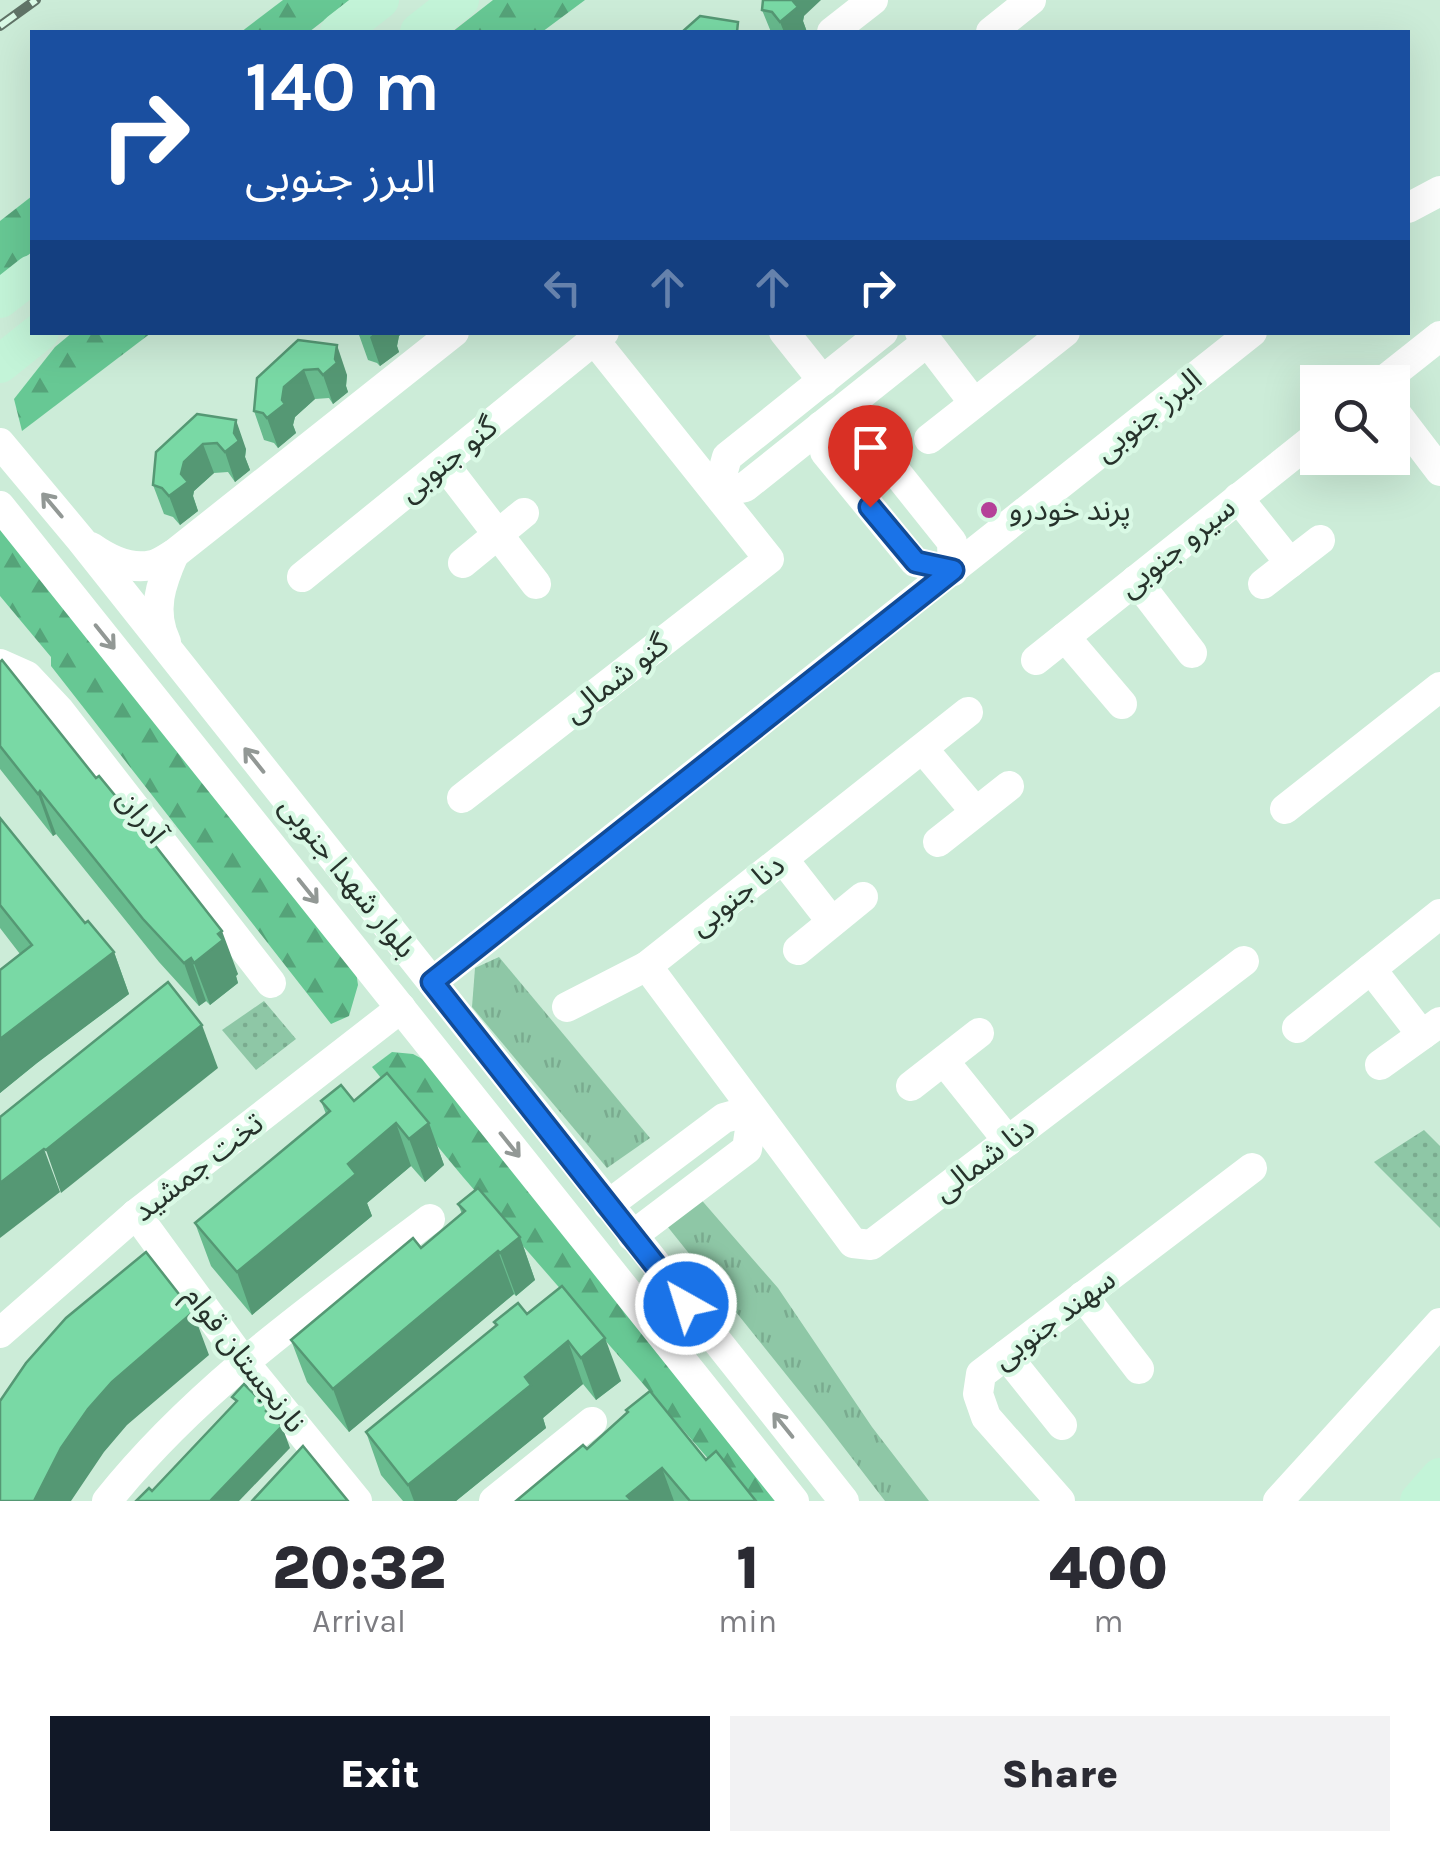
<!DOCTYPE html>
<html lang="en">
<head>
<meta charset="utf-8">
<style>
  body { margin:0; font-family:Karla,"Noto Sans Arabic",sans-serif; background:#f2f2f3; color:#2b2b33; height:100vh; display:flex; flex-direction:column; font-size:38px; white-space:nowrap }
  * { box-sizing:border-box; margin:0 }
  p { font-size:32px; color:#7c7c81 }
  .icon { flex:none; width:55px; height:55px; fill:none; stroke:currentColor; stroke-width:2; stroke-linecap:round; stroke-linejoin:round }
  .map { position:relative; height:1501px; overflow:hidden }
  .panel { display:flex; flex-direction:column; background:#fff; flex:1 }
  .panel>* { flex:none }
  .banner { position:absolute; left:30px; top:30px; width:1380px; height:305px; border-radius:0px; box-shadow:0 10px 40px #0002; background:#1a4fa0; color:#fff; overflow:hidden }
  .fabs { position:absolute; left:1300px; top:365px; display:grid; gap:20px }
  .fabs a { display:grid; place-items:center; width:110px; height:110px; border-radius:0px; background:#fff; box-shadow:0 10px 40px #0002; font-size:50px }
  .pin { position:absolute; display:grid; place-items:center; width:85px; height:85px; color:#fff; margin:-102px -42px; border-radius:50% 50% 50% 0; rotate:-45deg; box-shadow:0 0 10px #0007 }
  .pin .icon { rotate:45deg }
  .me { position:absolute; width:110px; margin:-55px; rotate:321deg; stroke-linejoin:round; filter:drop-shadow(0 0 8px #0008) }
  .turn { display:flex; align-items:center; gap:35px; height:210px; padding:0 50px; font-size:45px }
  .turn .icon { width:130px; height:130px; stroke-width:2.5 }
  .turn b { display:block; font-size:70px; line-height:85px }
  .lanes { display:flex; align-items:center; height:95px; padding:0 50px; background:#0003; justify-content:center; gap:50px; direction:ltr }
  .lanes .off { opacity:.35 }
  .eta { display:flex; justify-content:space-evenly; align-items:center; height:170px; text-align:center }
  .eta b { font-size:60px; font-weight:800; line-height:70px }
  .button { display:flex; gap:20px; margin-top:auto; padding:20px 50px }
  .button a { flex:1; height:115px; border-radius:0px; background:#111827; color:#fff; font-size:40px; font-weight:800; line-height:115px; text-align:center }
  .button a+a { background:#f2f2f3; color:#2b2b33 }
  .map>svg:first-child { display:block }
  .grass { fill:url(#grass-tufts) }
  .forest { fill:url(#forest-firs) }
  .park { fill:url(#park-dots) }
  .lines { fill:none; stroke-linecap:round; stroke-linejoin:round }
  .minor { stroke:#fff; stroke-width:30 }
  .major { stroke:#c3f4d8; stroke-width:38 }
  .rail-casing { stroke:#607367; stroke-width:10 }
  .rail { stroke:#d9f9e5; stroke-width:6; stroke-dasharray:19; stroke-linecap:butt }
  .wall { fill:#68bb8e }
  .shaded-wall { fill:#559874 }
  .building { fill:#79d9a5; stroke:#559874; stroke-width:2.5 }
  .oneway { stroke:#929895 }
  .route-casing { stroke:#114b97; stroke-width:25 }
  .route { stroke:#1a73e8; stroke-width:18 }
  .poi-dot { fill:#b54199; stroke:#d9f9e5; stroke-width:4 }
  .labels { text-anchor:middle; stroke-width:9; stroke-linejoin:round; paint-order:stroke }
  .street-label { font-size:30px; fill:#26322b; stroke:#d9f9e5 }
  .poi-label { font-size:30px; fill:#26322b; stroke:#d9f9e5; text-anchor:start }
</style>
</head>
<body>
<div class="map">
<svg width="1440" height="1501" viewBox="0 0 1440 1501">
  <defs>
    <pattern id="grass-tufts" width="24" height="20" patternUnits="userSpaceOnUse" patternTransform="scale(2.5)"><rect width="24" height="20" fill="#8ec7a6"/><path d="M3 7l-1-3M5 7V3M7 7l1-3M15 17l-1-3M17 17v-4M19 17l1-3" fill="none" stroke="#7aab8f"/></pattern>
    <pattern id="forest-firs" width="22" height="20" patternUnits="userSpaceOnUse" patternTransform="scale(2.5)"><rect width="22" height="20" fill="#67c894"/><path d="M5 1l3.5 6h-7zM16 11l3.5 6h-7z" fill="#55a379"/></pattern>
    <pattern id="park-dots" width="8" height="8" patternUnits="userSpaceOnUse" patternTransform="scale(2.5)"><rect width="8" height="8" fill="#8ec7a6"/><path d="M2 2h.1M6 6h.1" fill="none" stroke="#7aab8f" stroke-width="1.8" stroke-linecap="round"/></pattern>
  </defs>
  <rect width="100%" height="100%" fill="#ccecd8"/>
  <!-- grass -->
  <g class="grass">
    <path d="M499,957L650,1138L607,1168L472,1007L475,968Z"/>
    <path d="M698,1196L778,1288L872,1427L929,1501H885L825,1423L663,1221Z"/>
  </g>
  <!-- forest -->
  <g class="forest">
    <path d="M283,0H350L309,32H241Z"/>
    <path d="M493,0H585L542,32H452Z"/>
    <path d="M32,196V252L0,277V221Z"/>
    <path d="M73,332L151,333L22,431L14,399L55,347Z"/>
    <path d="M0,517L354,957L358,985L349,1016L331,1024L51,666V657L0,596Z"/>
    <path d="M392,1052L413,1054L430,1063L783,1501H745L463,1177L372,1067Z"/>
  </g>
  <!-- park -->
  <g class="park">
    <path d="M264,1001L296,1039L256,1070L222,1030Z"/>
    <path d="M1424,1130L1440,1146V1228L1374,1162Z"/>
  </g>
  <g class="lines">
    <!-- minor -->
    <g class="minor">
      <path d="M832,32L873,0"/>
      <path d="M991,32L1031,0"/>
      <path d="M1408,208L1440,191"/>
      <path d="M784,332L823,381"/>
      <path d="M883,332L727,457L717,493L745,487L927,342"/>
      <path d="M920,332L974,403"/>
      <path d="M1382,382L1440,336"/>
      <path d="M1392,408L1440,471"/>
      <path d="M821,426L861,428L952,542L953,571L915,562L825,452Z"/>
      <path d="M929,439L1065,332"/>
      <path d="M0,443L81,540L844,1501"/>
      <path d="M443,463L536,584"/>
      <path d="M1238,498L1290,563"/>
      <path d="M0,506L794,1501"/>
      <path d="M91,547C108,559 131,570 152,565C159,564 168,557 174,554L454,332"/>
      <path d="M463,563L524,513"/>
      <path d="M302,577L604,332"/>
      <path d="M1136,580L1192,653"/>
      <path d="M1263,584L1320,540"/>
      <path d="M1065,637L1122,704"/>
      <path d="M166,642C151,611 161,583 174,554"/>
      <path d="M1036,660L1318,435"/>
      <path d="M0,664L27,676L59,710L271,983"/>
      <path d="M968,712L647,966L853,1243L871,1245L1244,961"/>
      <path d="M923,749L975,811"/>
      <path d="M462,798L769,559L595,341"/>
      <path d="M1285,809L1440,687"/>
      <path d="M938,842L1009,786"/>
      <path d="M783,859L832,922"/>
      <path d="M798,950L863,897"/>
      <path d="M1371,969L1422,1035"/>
      <path d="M432,982L1252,332"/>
      <path d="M567,1007L647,966"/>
      <path d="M1297,1028L1440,914"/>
      <path d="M944,1061L1008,1141"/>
      <path d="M1380,1065L1440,1022"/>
      <path d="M911,1086L979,1033"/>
      <path d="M608,1205L724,1118L753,1110L747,1149L632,1236"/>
      <path d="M136,1214L243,1361L357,1501"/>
      <path d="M1083,1296L1139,1369"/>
      <path d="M0,1333L136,1214L401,1008"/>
      <path d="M1006,1355L1062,1425"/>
      <path d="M107,1501C197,1388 316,1305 430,1219"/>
      <path d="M494,1501L592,1422"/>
      <path d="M1060,1501L986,1417L978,1394L981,1374L1252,1168"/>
      <path d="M1278,1501L1440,1323"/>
    </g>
    <!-- major -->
    <g class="major">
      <path d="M339,32L380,0"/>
      <path d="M419,32L460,0"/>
      <path d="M0,299L32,274"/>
      <path d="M0,364L40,332"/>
      <path d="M1419,1501L1440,1477"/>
    </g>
    <defs>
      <path id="rail" d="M0,26L36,0"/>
    </defs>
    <!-- rail casing -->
    <use href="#rail" class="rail-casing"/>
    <!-- rail -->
    <use href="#rail" class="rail"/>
  </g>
  <!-- wall -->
  <g class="wall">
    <path d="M762,10L804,16L803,21L807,32H771Z"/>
    <path d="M358,332H403L399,336L397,346L399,352L380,366L377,363L368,360Z"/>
    <path d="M298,340L347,375L346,386L348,392L333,404L329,398L315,399L295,417L293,425L296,433L278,448L274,443L264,440L254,411Z"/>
    <path d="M197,414L246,449L245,457L250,470L235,482L228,472L214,473L194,491L193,496L198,511L180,525L173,517L164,514L153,485Z"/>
    <path d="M0,662L238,974L236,976L238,983L210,1005L206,1001L199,1006L159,962L56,834L53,836L0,769Z"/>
    <path d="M0,818L85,923L114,952L129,994L37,1063L0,1093V970L20,954L0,928Z"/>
    <path d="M321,1101H354L429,1123L444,1165L425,1182L411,1166L367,1203L372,1216L252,1315L211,1266L195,1223L326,1114Z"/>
    <path d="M458,1204L520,1237L535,1280L516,1296L514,1294L349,1432L307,1382L291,1340L421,1248L462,1214Z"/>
    <path d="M562,1286L621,1381L596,1400L583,1384L543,1418L546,1428L456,1501H403L381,1475L366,1432L496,1326L494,1322L527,1314Z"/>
    <path d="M587,1449L706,1460L756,1501H516Z"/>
  </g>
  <!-- shaded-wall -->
  <g class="shaded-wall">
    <path d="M791,0H821L804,16L803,21L807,32H784L780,22Z"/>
    <path d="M376,332H403L399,336L397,346L399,352L380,366L370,337Z"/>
    <path d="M337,345L347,375L346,386L348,392L333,404L323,375L335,359Z"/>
    <path d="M304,370L315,399L295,417L293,425L296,433L278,448L267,418L282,400L284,387Z"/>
    <path d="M236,420L246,449L245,457L250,470L235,482L225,452L234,433Z"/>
    <path d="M203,444L214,473L194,491L193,496L198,511L180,525L169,496L181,474L184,462Z"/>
    <path d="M40,791L56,834L53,836L38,794Z"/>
    <path d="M222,931L238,974L236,976L238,983L210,1005L194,963Z"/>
    <path d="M114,952L129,994L37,1063L0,1093V1039Z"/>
    <path d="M191,958L206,1001L199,1006L184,963Z"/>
    <path d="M202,1025L218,1068L61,1193L46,1150Z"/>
    <path d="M396,1123L411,1166L367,1203L372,1216L252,1315L237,1272L348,1164Z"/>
    <path d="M429,1123L444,1165L425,1182L409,1139Z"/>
    <path d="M44,1149L60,1192L0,1238V1183Z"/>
    <path d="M520,1237L535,1280L516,1296L500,1253Z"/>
    <path d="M498,1251L514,1294L349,1432L333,1389Z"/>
    <path d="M193,1312L209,1355L127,1425L104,1452L71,1501H34L61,1448L88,1409L112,1382Z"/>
    <path d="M605,1338L621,1381L596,1400L581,1358Z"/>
    <path d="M568,1341L583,1384L543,1418L546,1428L456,1501H414L408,1485L525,1377Z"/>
    <path d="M282,1426L290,1448L239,1501H210Z"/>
    <path d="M662,1468L674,1501H629L627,1496Z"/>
  </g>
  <!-- building -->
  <g class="building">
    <path d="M763,0H792L798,7L780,22L772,12L762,10Z"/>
    <path d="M700,16L738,22L737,32H682Z"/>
    <path d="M298,340L337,345L335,359L337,363L323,375L318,369L304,370L284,387L282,400L285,404L267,418L263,413L254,411L257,378Z"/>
    <path d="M197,414L236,420L234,433L239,441L225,452L217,443L203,444L184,462L181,474L188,482L169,496L162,488L153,485L156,452Z"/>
    <path d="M2,660L96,778L99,776L136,821L222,931L218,934L223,940L194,963L191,958L184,963L143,919L40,791L38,794L0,746V662Z"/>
    <path d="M0,818L85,923L88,921L114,952L0,1039V970L32,945L0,905Z"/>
    <path d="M168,982L202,1025L46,1150L44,1149L0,1183V1117Z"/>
    <path d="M387,1073L429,1123L409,1139L396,1123L348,1164L356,1174L237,1272L195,1223L330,1111L321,1101L341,1085L354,1101Z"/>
    <path d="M478,1188L520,1237L500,1253L498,1251L333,1389L291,1340L413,1238L421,1248L465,1211L458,1204Z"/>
    <path d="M146,1252L193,1312L112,1382L88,1409L61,1448L34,1501H0V1401L26,1363L66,1318Z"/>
    <path d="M562,1286L605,1338L581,1358L568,1341L525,1377L531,1385L408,1485L366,1432L497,1325L494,1322L518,1303L527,1314Z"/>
    <path d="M244,1384L259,1399L268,1409L266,1411L282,1426L210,1501H136L149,1488L152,1491L237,1401L232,1397Z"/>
    <path d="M650,1391L706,1460L716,1451L756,1501H690L662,1468L627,1496L632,1501H516L583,1445L587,1449L628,1412L626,1410Z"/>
    <path d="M303,1446L348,1501H252Z"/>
  </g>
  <!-- one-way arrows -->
  <defs><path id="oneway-shaft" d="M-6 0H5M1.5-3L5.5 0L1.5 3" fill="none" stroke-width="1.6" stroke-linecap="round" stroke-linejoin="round" transform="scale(2.5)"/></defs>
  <g class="oneway">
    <use href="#oneway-shaft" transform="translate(52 505) rotate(-130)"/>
    <use href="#oneway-shaft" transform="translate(105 637) rotate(51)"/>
    <use href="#oneway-shaft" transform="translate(254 760) rotate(-129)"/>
    <use href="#oneway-shaft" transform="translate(308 891) rotate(51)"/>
    <use href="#oneway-shaft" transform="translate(510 1145) rotate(51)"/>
    <use href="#oneway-shaft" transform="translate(783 1425) rotate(-129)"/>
  </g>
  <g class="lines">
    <defs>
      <path id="route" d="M686,1304L432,982L953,570L916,562L870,507"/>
    </defs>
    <!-- route casing -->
    <use href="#route" class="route-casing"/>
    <!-- route -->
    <use href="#route" class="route"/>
  </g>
  <!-- markers -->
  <circle class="poi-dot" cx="989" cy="510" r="10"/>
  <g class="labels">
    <!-- street labels -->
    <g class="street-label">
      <text transform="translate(1148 415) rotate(-39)" y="10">البرز جنوبی</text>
      <text transform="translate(448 459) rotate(-39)" y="10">گنو جنوبی</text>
      <text transform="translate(1177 547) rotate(-39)" y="10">سیرو جنوبی</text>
      <text transform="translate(616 678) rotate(-38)" y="10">گنو شمالی</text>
      <text transform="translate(142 816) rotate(52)" y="10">آدران</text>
      <text transform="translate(348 877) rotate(51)" y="10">بلوار شهدا جنوبی</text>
      <text transform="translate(737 895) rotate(-38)" y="10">دنا جنوبی</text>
      <text transform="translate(984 1159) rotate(-37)" y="10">دنا شمالی</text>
      <text transform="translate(198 1167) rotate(-38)" y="10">تخت جمشید</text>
      <text transform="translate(1054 1319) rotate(-37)" y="10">سهند جنوبی</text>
      <text transform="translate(245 1359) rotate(52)" y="10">نارنجستان قوام</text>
    </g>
    <!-- poi labels -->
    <g class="poi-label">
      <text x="1009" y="520">پرند خودرو</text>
    </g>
  </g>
</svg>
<div class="fabs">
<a><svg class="icon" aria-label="search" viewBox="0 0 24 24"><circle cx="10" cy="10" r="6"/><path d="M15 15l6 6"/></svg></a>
</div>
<div class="pin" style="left:870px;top:507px;background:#d93025"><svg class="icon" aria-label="arrive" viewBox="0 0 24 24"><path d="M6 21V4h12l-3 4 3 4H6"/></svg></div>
<svg class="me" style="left:686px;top:1304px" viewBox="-20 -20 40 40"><circle r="17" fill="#1a73e8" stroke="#fff" stroke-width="3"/><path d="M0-11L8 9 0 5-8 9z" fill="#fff"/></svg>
<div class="banner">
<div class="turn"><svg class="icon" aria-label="right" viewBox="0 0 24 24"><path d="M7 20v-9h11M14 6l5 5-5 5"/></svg><div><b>140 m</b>البرز جنوبی</div></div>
<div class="lanes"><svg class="icon off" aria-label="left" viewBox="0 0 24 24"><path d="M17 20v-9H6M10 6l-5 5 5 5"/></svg><svg class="icon off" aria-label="ahead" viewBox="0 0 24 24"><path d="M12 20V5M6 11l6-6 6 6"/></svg><svg class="icon off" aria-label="ahead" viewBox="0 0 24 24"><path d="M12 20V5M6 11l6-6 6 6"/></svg><svg class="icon" aria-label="right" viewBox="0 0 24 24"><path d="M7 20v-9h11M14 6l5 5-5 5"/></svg></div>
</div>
</div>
<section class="panel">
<div class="eta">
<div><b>20:32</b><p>Arrival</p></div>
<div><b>1</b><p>min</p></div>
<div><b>400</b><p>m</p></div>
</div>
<div class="button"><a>Exit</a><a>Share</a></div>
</section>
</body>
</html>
